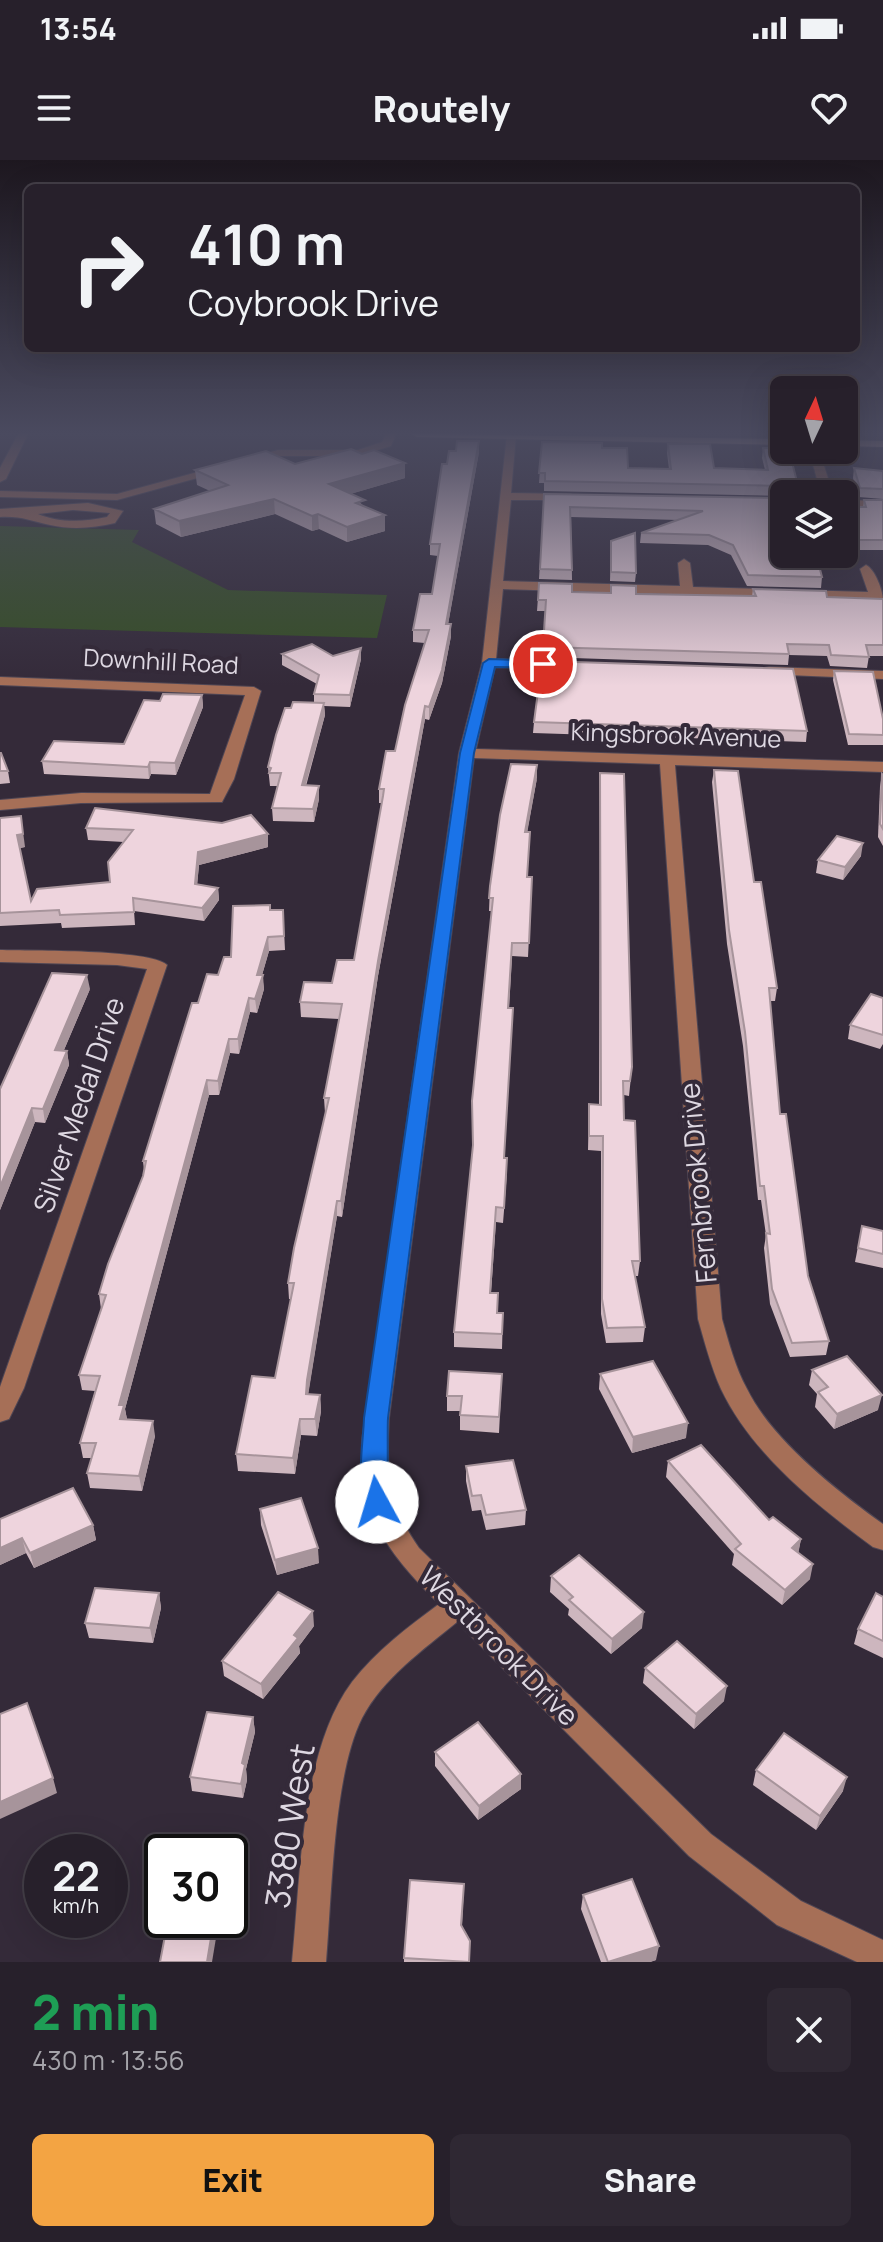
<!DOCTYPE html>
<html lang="en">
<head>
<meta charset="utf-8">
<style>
  body { margin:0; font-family:Manrope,sans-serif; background:#2f2833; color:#f1f3f6; height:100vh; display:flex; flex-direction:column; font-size:30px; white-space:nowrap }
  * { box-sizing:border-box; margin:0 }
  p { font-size:26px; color:#a4a3a9 }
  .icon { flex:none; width:44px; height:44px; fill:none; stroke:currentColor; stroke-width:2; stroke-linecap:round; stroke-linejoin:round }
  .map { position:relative; height:1802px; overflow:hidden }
  .side { display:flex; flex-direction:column; background:#27202b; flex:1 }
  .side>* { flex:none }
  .hud { position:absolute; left:24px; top:24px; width:836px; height:168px; border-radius:12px; box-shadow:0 8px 32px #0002,0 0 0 2px #433e47; background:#27202b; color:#f1f3f6; overflow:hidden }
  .needle { width:52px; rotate:4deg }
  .controls { position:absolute; left:770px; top:216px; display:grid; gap:16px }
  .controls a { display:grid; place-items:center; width:88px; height:88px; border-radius:12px; background:#27202b; box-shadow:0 8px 32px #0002,0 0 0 2px #433e47; font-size:40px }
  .speed { position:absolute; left:24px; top:1674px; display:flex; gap:16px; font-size:40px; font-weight:700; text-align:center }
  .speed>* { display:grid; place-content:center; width:104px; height:104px; border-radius:50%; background:#27202b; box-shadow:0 8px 32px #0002,0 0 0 2px #433e47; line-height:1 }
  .speed small { font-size:20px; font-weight:400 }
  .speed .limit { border:4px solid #111; border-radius:12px; background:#fff; color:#111 }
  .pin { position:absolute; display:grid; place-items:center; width:68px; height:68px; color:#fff; margin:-34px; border:4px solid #fff; border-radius:50%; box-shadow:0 2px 8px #0007 }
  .me { position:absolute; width:88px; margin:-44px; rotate:354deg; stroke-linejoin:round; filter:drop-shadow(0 0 6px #0008) }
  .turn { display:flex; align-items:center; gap:28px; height:168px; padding:0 32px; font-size:36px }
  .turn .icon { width:104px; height:104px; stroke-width:2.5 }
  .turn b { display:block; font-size:56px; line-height:68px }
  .round { display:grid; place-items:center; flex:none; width:84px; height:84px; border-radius:12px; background:#2f2833 }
  .headline { display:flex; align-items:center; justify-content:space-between; height:136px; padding:0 32px }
  h1 { font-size:48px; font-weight:800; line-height:60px; color:#1e9e55 }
  .cta { display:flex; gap:16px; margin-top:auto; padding:16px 32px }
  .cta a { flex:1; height:92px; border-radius:12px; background:#f3a443; color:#111; font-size:32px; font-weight:800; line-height:92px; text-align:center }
  .cta a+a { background:#2f2833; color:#f1f3f6 }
  .status { display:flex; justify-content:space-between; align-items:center; height:56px; padding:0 40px; background:#27202b; direction:ltr }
  .status svg { height:22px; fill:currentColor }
  header { display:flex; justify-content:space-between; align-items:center; height:104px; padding:0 32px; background:#27202b; font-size:36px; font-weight:800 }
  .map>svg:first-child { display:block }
  .green { fill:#364e25 }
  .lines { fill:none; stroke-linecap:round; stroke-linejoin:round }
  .minor-casing { stroke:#4f4654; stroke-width:2 }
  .major-casing { stroke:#4f4654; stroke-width:2 }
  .minor { fill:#a66f57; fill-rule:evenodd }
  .major { fill:#f2c3b0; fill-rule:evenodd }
  .wall { fill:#cdb6be }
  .shaded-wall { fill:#a7949b }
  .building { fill:#eed4dd; stroke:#a7949b; stroke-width:2 }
  .route { fill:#1a73e8; stroke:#114b97; stroke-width:2 }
  .labels { text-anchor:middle; stroke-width:8; stroke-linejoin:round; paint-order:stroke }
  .far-street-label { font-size:24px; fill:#ded8e2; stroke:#342a39 }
  .street-label { font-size:28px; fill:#ded8e2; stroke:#342a39 }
  .near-street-label { font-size:34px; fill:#ded8e2; stroke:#342a39 }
</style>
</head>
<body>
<div class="status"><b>13:54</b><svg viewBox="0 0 49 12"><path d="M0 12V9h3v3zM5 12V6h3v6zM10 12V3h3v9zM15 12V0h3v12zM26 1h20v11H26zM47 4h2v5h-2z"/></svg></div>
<header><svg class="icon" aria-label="menu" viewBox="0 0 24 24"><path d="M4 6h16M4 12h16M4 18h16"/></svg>Routely<svg class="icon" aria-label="heart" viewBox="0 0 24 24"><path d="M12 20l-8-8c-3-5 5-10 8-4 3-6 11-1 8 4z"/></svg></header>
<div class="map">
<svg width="883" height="1802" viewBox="0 0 883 1802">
  <rect width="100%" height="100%" fill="#342a39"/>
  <!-- green -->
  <path class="green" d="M0,366L139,370L132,382L228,430L387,435L377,478L0,467Z"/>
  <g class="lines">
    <defs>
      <g id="minor">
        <path d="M18,274H28L6,319L0,322V308Z"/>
        <path d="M386,274H396L391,286L359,296H278L117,340L0,337V331L117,334L278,290H358L382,282Z"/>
        <path d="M507,274L516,276L511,333L570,334L576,337L570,340H511L503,421L680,426L678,403L684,399L690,403L693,427L868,432L860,409L866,405C875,409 883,431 883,440H876L503,429L496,499L565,501L572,505L565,509L495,507L476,589L883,602V612L675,605L722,1159C729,1183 735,1207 747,1229C772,1280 837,1331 883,1364V1390L873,1387C816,1345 752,1294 721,1229C711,1207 705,1183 698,1159L660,604L474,598L389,1258C386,1312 387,1342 419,1388L711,1674L801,1741L883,1780V1802H857L777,1765L689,1696L457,1462C423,1490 383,1518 362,1558C333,1616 332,1735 326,1802H292C301,1717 300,1592 352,1522C376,1491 408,1467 439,1444C387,1392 359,1356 362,1280L459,593L482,503Z"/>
        <path d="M809,290H819L833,334H821Z"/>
        <path d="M844,340L883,341V347L844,346Z"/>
        <path d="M88,343L123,351L115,363C94,368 72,370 50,365C30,361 22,356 0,357V349ZM73,350L110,353L107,357C84,362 59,363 38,354Z"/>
        <path d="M769,507L883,511V519L764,514V508Z"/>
        <path d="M0,517L254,527L261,531L234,619L222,642L81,643L0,650V640L81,633L210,634L245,535L0,525Z"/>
        <path d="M0,790C29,791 151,789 167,805L24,1228L9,1259L0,1262V1227L147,809L117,805L0,802Z"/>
      </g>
      <g id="major">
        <path d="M412,274L784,279V285L417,277Z"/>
        <path d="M844,280L883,281V287L844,286Z"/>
      </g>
    </defs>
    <!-- minor casing -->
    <use href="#minor" class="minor-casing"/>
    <!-- major casing -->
    <use href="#major" class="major-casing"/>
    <!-- minor -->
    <use href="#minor" class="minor"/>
    <!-- major -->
    <use href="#major" class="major"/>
  </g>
  <!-- wall -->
  <g class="wall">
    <path d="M542,282L602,288L628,308L669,309L667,293L668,284L714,308L765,310L762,298L763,288L800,334H784V336L544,331V323H539Z"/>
    <path d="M479,292L448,464L451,476L442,523L429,560L425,559L378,816L342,1057L337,1056L308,1234L320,1235L321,1251L317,1276L301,1275L295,1314L238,1311L236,1294L275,1218L291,1139H289L288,1123L326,953H325L324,938L339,859L301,857L300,842L332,823L354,800L382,643H379V629L395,591L425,483L413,482V470L432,434L438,396L430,395V384L447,304Z"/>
    <path d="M362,294L405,303V318L350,334L365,347L385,355V371L347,382L319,369L312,371L275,354L181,377L156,364L154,349L210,331L197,325L195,310L295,304Z"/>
    <path d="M854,308L883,311V339L859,337L853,318Z"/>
    <path d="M544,334L784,338L822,417L821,428L747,426L731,395L708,385L640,383L641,373L678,360L571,357L572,420L539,419Z"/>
    <path d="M864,340H883V390H844V347H863Z"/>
    <path d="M611,381L636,413L635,422L610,421Z"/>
    <path d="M539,423L572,432L752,436L753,429L827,437L883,439V496H869L867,508L830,506L827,496L789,495L788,505L542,497L546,451H537Z"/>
    <path d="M282,494L361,499L350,547L324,546L325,555L306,626H319V639L314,662L273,661L272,648L278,626H270L268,607L291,548L314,543V534L317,524L282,505Z"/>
    <path d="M834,511L883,559V585H848L833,520Z"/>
    <path d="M202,535L203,547L176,615L151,614L149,619L44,614L42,601L124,584L160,541Z"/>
    <path d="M534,562L807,571L806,582L533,573Z"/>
    <path d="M0,593L8,611L10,623L0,624Z"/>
    <path d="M714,610L754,722L777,828L775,841H770L780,954L808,1116L829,1181L826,1195L790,1197L770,1144L764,1088L766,1075L761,1040H758L743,886L727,784L712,622Z"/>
    <path d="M600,613L632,907L629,936L624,935V960L640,1101L638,1116H635L645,1167L643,1182L606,1183L601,1154V991L588,990L589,944L599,945Z"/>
    <path d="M882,614L883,615V686L878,677L880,627Z"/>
    <path d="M537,618L527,672L528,717H532L528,797L512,796L509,848L504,998L507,1013L503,1063L496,1062L491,1133L497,1153H503L502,1189L454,1187V1172L473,990L472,955L492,751H489L490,726Z"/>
    <path d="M95,648L268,687L199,705L197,725L218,728L219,740L204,761L134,751L135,765L62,768L61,763L0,766V658L25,687L20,688L31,741L110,722L124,682L88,680L86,668Z"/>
    <path d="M861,696L843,720L816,713L818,700Z"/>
    <path d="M270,750H283L285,790L269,791L262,815L264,829L257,853L250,852L239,894L230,893L219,935H209L125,1249L127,1259L155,1276L142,1331L90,1328L87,1313L92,1298H83L80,1283L95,1231L82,1230L79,1215L101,1149L99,1134L143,1016L144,1010L143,1001L198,843L231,797Z"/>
    <path d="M90,829L64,890L67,891L69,905L45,963L35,962L0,1050V929Z"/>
    <path d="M883,838V884L880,889L848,879L850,865Z"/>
    <path d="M862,1066L883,1071V1108L855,1102Z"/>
    <path d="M812,1210L878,1250L834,1269L815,1247L817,1234L809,1225Z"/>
    <path d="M502,1214L499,1273L460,1270V1251H447V1236Z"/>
    <path d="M600,1214L686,1278L632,1293L599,1229Z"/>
    <path d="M668,1301L801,1379L798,1393L810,1419L782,1445L732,1405L734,1394L666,1317Z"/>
    <path d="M466,1306L526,1350L525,1365L486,1370L481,1350L472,1351L466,1321Z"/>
    <path d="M260,1349L319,1403L277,1415L261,1365Z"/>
    <path d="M0,1359L93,1365L96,1380L34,1408L26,1393L0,1405Z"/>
    <path d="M551,1416L642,1468L611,1494L568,1455L569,1449L550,1432Z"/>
    <path d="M159,1433L161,1448L153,1483L89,1478L85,1463Z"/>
    <path d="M883,1437V1498L854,1484L858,1469Z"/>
    <path d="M314,1466L299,1486L300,1493L263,1539L224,1516L222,1501Z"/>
    <path d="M645,1508L724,1541L694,1569L643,1523Z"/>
    <path d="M253,1557L255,1572L246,1609L247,1620L243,1638L192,1631L190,1617Z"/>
    <path d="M435,1592L521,1614V1629L478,1660L435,1606Z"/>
    <path d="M756,1610L843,1631L816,1670L753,1625Z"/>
    <path d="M464,1724L462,1766L469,1802H404V1798Z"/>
    <path d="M583,1735L656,1800L650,1802H601L581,1749Z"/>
  </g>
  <!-- shaded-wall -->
  <g class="shaded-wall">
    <path d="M479,281V292L446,476V464Z"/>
    <path d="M405,303V318L330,340L329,324Z"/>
    <path d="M274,339L275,354L181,377L179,361Z"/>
    <path d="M318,354L319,369L312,371V356Z"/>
    <path d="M385,355V371L347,382V367Z"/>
    <path d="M451,464V476L442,523L429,560V547Z"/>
    <path d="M361,488V499L350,547V535Z"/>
    <path d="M202,535L203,547L176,615L175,603Z"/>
    <path d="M324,543L325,555L302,638V625Z"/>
    <path d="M425,546V559L378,816L342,1057L341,1041L378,801Z"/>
    <path d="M150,602L151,614L149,619L148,607Z"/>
    <path d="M537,605V618L525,685V672Z"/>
    <path d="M319,626V639L314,662L313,649Z"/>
    <path d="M21,656L25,687L19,688L17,675Z"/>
    <path d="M268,674V687L199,705L196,737L195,724L198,692Z"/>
    <path d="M863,683L861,696L843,720L845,707Z"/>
    <path d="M218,728L219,740L204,761L202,748Z"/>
    <path d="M268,777L269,791L258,829L257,815Z"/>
    <path d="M87,815L90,829L58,904L55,890Z"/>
    <path d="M263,815L264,829L257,853L255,839Z"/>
    <path d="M249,838L250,852L239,894L238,879Z"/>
    <path d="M229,879L230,893L219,935L218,921Z"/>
    <path d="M67,891L69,905L45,963L43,949Z"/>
    <path d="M207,920L209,935L125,1249L127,1260L120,1259L119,1245Z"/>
    <path d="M32,948L35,962L0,1050V1027Z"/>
    <path d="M337,1041V1056L308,1236L306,1234L307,1220Z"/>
    <path d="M320,1235L321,1251L317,1276L315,1259Z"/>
    <path d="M882,1235L878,1250L834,1269L837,1254Z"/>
    <path d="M300,1259L301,1275L295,1314L293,1298Z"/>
    <path d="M153,1261L155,1276L142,1331L139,1316Z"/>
    <path d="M688,1263L686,1278L632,1293L633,1277Z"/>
    <path d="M93,1365L96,1380L34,1408L30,1393Z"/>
    <path d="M22,1378L26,1393L0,1405V1388Z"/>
    <path d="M801,1379L798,1395L792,1388Z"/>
    <path d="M318,1388L319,1403L277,1415L275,1400Z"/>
    <path d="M813,1404L810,1419L782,1445L785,1430Z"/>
    <path d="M159,1433L161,1448L153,1483L150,1468Z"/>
    <path d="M313,1451L314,1466L299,1486L300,1493L263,1539L261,1524L294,1475Z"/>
    <path d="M644,1452L642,1468L611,1494L612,1479Z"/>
    <path d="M727,1526L724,1541L694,1569L696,1554Z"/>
    <path d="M253,1557L255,1572L246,1609L247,1620L243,1638L241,1624L242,1603Z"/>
    <path d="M521,1614V1629L478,1660L479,1646Z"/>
    <path d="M847,1617L843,1631L816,1670L820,1656Z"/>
    <path d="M53,1618L57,1633L0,1659V1642Z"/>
    <path d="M214,1760H219L212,1802H207Z"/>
    <path d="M659,1786L656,1800L650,1802H610Z"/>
  </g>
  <!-- building -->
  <g class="building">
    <path d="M457,281H479L446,464H451L442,510L429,547L425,546L378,801L341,1041H337L307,1220L306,1234L320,1235L315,1259H300L293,1298L236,1294L252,1216L275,1218L294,1123H288L294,1088L329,938H324L342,844L300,842L304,822L332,823L337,800H354L383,636L384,629H379L386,591H395L405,545L429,470H413L420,434H432L440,384H430L442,304H447L449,291H456Z"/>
    <path d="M542,282L602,283V288H627L628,308L671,309L668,284H710L714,308L768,310L763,288H784V290H789L800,334H788L785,326L545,321V313H539Z"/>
    <path d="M351,289L362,294L374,290L405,303L329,324L365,340L356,343L385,355L347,367L318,354L312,356L274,339L179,361L154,349L228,325L195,310L266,291L295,304Z"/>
    <path d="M854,308L883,311V329L860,328Z"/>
    <path d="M544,334L784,338V394H816L822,417L748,415L733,385L709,375L641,373L703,351L570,347L572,410L540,409Z"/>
    <path d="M864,340H883V380H844V347H866Z"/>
    <path d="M635,373L636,413L611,412V381Z"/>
    <path d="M539,423L572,424V432L611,433V425L636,426V434L756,436L753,429L826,431L827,437L883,439V485H866L869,497L831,495L829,485L787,484L789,494L543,487L546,440H538Z"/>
    <path d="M312,484L333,496L361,488L350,535L314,534L319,515L282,494Z"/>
    <path d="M542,501L793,509L807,571L534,562Z"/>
    <path d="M834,511L873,512L883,559V575L849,574Z"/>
    <path d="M163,534L202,535L175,603L150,602L148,607L42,601L54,581L124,584L144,540L160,541Z"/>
    <path d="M293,542L324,543L302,625L319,626L313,649L272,648L281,613H269L271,608L268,607L276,575L285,548H291Z"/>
    <path d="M0,593H1L8,611H0Z"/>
    <path d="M511,604L537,605L525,672H530L527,717H532L529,783H512L508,848H513L504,998H507L504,1048L496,1047L490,1133H498L497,1153H503L502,1174L454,1172L473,985L472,941L493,738H489L490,726L500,655Z"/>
    <path d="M714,610L738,611L754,722H761L777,828H769L780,954H786L808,1116L829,1181L792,1183L772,1129L766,1073L770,1074L764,1026H760L745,872L729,770Z"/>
    <path d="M600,613L624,614L632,907L630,921H623L624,960L635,961L640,1101H632L645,1167L607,1168L602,1139L603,976H589V944L601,945Z"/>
    <path d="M882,614L883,615V669L880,664Z"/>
    <path d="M95,648L222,663L251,655L268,674L198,692L195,724L218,728L202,748L133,738L134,752L60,755L59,750L0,753V658L21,656L23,674L17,675L31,741L37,729L110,722L108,702L133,670L86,668Z"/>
    <path d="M837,676L863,683L845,707L818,700Z"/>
    <path d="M270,745V750H283L284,776L268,777L257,815H263L255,839L249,838L238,879H229L218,921L207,920L119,1245H124L120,1259L153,1261L139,1316L87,1313L96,1283H80L100,1216L79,1215L106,1135L99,1134L108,1104L143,1016L146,1001H143L192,843H198L207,814L218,815L224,797H231L233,746Z"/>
    <path d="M52,813L87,815L55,890L67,891L43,949L32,948L0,1027V929Z"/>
    <path d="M871,834L883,838V875L850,865Z"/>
    <path d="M862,1066L883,1071V1094L858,1088Z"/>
    <path d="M847,1196L882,1235L837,1254L818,1232L828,1227L812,1210Z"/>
    <path d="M653,1201L688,1263L633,1277L600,1214Z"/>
    <path d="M449,1211L502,1214L499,1257L460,1255L462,1236H447Z"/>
    <path d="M701,1285L769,1360L773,1357L801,1379L792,1388L813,1404L785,1430L735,1389L741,1384L668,1301Z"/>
    <path d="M513,1300L526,1350L486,1355L481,1335L472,1336L466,1306Z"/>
    <path d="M73,1328L93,1365L30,1393L22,1378L0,1388V1359Z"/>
    <path d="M301,1338L318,1388L275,1400L260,1349Z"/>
    <path d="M579,1395L644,1452L612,1479L569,1440L573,1437L551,1416Z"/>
    <path d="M95,1428L159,1433L150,1468L85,1463Z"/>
    <path d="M278,1432L313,1451L294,1475L298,1478L261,1524L222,1501Z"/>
    <path d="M876,1433L883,1437V1481L858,1469Z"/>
    <path d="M677,1481L727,1526L696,1554L645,1508Z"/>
    <path d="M27,1543L53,1618L0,1642V1554Z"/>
    <path d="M207,1552L253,1557L242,1603L245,1605L241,1624L190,1617Z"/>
    <path d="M478,1562L521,1614L479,1646L435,1592Z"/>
    <path d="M784,1573L847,1617L820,1656L756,1610Z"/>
    <path d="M632,1719L659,1786L608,1802L583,1735Z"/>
    <path d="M410,1720L464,1724L461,1765L470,1781L469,1802L404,1798Z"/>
    <path d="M168,1760H214L207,1802H160Z"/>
  </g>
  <!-- sky -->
  <linearGradient id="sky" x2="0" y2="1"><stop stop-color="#1d171f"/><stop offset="0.52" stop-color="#4a4a5f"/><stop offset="1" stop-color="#4a4a5f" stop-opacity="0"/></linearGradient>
  <rect width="883" height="526" fill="url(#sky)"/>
  <!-- route -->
  <path class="route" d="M489,499L543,501L550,504L543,508L495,507L474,593L388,1258C387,1272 389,1344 386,1349L377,1352L369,1349C355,1323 363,1287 364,1258L460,593L483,503Z"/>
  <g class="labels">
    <!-- far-street labels -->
    <g class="far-street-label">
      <text transform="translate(161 502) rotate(3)" y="8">Downhill Road</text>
      <text transform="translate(676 576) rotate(2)" y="8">Kingsbrook Avenue</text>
    </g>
    <!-- street labels -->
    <g class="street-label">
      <text transform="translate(79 945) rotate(-71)" y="10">Silver Medal Drive</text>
      <text transform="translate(698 1023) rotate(-95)" y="10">Fernbrook Drive</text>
      <text transform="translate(499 1486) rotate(45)" y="10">Westbrook Drive</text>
    </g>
    <!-- near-street labels -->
    <g class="near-street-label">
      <text transform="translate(290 1666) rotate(-81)" y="12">3380 West</text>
    </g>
  </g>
</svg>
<div class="controls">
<a><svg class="needle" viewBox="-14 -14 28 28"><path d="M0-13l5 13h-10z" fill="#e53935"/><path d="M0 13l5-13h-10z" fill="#a4a3a9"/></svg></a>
<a><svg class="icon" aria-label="layers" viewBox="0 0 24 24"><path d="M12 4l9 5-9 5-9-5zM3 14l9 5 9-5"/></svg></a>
</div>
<div class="speed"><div>22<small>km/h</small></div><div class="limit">30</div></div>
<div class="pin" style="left:543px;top:504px;background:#d93025"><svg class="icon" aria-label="arrive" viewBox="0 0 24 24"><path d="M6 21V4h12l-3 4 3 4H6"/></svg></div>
<svg class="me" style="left:377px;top:1342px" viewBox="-20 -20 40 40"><circle r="19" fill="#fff"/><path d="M0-13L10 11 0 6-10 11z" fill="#1a73e8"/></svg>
<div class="hud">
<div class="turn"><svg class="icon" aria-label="right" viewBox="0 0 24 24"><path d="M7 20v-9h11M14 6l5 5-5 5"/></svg><div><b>410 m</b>Coybrook Drive</div></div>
</div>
</div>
<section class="side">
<div class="headline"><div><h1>2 min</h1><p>430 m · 13:56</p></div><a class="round"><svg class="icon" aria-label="close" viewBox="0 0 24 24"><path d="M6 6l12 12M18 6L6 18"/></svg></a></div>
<div class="cta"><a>Exit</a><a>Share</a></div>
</section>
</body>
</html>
